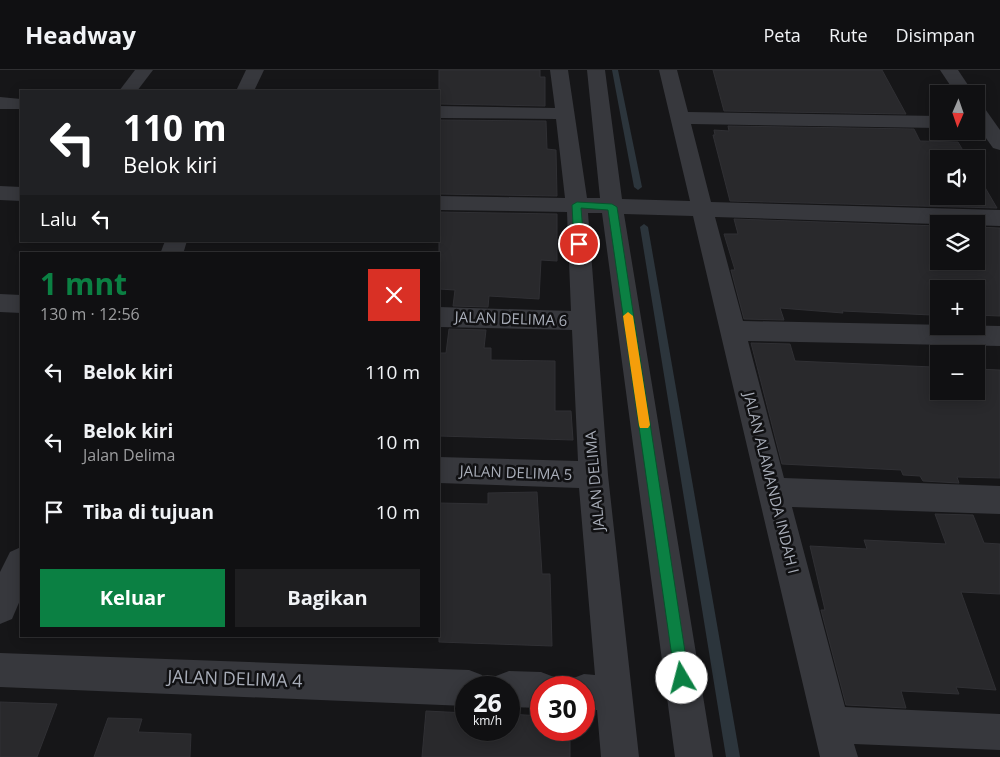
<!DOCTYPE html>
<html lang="id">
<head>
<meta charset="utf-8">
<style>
  body { margin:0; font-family:"Open Sans",sans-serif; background:#1e1e20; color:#f1f3f6; height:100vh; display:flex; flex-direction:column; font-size:19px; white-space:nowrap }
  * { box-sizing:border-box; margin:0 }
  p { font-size:16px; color:#9c9d9f }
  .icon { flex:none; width:28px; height:28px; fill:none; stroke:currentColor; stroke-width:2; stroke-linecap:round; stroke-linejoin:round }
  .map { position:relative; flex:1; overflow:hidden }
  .sheet { position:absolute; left:20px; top:182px; width:420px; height:385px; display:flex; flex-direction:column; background:#101012; border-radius:0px; box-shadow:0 2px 12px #0003,0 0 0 1px #303032 }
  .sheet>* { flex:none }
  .hud { position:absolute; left:20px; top:20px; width:420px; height:152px; border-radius:0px; box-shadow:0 2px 12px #0003,0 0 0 1px #303032; background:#202124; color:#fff; overflow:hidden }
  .needle { width:32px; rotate:182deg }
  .fabs { position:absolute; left:930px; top:15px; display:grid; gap:10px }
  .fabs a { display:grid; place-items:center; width:55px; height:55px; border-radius:0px; background:#101012; box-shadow:0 2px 12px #0003,0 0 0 1px #303032; font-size:25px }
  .speed { position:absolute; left:455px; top:606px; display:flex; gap:10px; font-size:25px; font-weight:700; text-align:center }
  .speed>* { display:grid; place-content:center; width:65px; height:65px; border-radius:50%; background:#101012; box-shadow:0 2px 12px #0003,0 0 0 1px #303032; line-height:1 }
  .speed small { font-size:12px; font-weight:400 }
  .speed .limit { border:8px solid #d22; background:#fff; color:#111 }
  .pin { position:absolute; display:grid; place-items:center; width:42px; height:42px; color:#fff; margin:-21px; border:2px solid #fff; border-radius:50%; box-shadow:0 1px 5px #0007 }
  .me { position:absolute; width:55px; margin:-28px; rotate:352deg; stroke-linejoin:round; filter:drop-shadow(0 0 4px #0008) }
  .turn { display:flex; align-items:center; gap:18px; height:105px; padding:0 20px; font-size:22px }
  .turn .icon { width:65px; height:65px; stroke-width:2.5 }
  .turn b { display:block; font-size:35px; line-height:42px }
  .then { display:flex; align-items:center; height:48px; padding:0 20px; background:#0003; gap:10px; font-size:19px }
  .round { display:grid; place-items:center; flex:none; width:52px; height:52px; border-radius:0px; background:#1e1e20 }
  .head { display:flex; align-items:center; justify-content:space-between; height:85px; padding:0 20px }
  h1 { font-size:30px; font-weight:700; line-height:38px; color:#0b8043 }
  .action { display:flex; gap:10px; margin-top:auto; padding:10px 20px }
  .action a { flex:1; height:58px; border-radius:0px; background:#0b8043; color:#fff; font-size:20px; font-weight:700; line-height:58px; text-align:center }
  .action a+a { background:#1e1e20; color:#f1f3f6 }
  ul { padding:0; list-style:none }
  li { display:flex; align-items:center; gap:15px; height:70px; padding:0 20px }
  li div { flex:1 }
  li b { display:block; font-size:19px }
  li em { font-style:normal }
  header { display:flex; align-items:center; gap:30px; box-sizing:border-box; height:70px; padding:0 25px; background:#101012; border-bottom:1px solid #303032 }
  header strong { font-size:24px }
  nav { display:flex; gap:28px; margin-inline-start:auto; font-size:18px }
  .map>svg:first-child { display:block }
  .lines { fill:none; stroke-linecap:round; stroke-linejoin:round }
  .stream { fill:#2c353c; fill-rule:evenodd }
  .building { fill:#29292c; stroke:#303034 }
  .minor { fill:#37383d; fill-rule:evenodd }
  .route { fill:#0b8043; stroke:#07532c }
  .slow { fill:#f59e0b }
  .labels { text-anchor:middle; stroke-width:5; stroke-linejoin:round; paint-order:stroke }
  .street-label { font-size:15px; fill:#a8adb8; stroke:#111113 }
  .near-street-label { font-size:18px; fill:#a8adb8; stroke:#111113 }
</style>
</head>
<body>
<header>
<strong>Headway</strong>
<nav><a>Peta</a><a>Rute</a><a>Disimpan</a></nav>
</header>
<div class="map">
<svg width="1000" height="687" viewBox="0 0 1000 687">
  <rect width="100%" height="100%" fill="#161618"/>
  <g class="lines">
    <!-- stream -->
    <g class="stream">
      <path d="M612,0H618L642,117L638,120L634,117Z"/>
      <path d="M644,154L648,157L740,687H726L640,157Z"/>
    </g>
  </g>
  <!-- building -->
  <g class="building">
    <path d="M439,0H540V7H545V36L439,34Z"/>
    <path d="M713,0H882L906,44L724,41Z"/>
    <path d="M439,50L546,51L547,79L556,80L557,126L439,124Z"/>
    <path d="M728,56L914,59L920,71L958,72L968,89H939V126H976V102L997,138L730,131L713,65H715L714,60L729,61Z"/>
    <path d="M439,142L557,144V191L541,190L539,229L489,226L488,237L453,236L455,220L439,219Z"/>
    <path d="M734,149L939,156V191H976V157L1000,158V246L976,245V219H939V242H931L932,245L842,241L843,243L780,238L784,250L744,249L731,200H735L724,164H738Z"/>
    <path d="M449,259L486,260L484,278H491V290L555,291V341H571L573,370L439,366V283H446Z"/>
    <path d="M751,273L790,274L795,291L933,297L939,298V321H976V299L1000,300V408L957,407L959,413L923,411L920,406L903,405L901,400L782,394Z"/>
    <path d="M537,422L542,504H550L552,576L439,572V433L488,434V423Z"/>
    <path d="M935,444L973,445L984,473L1000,474V524L961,522L996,620L956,617L959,624L901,621L906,638L846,635L821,540H825L810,476L867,479L864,470L946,474Z"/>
    <path d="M0,632L57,634L37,687H0Z"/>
    <path d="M426,641L466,643V660H509V644L541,646V660H570V687H422Z"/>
    <path d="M108,648L142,649L138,662L191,664L190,687H94Z"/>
  </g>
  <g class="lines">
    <!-- minor -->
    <g class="minor">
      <path d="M135,0H153L137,21H119Z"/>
      <path d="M246,0H264L254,21H236Z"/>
      <path d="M550,0H568L587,128H600L587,0H605L622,129L690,131L659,0H677L688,42L939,46V58L691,54L711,132L1000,140V156L715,147L743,251L1000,256V276L748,271L784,408L1000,416V444L792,437L845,637L1000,644V680L854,674L858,687H820L693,146L624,144L713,687H675L602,143H588L608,405L639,687H601L597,640H584V618H568L571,609L584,604L595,605L579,418L439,413V387L578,391L572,260L439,257V237L571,241L567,142L439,140V126L565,128L556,49L439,48V36L555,38Z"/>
      <path d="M940,0H958L974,24H956Z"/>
      <path d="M0,27L21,29V39H0Z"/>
      <path d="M976,34L983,36L1000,60V80L993,78L976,54Z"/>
      <path d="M0,116L21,117V131L0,130Z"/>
      <path d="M165,171H187L183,184H160Z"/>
      <path d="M0,224L21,225V243L0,242Z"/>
      <path d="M21,477V528L12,549L0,554V502L10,482Z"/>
      <path d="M0,583L469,600L482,605L487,618H466V636L0,617Z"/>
      <path d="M509,601L541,602L554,607L558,618H541V638L509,637V618H492L496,606Z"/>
    </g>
  </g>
  <!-- route -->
  <path class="route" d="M577,132L612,134L617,137L689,608L687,614L682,616L677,614L675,608L608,140L581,138L584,174L579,177L574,174L572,135Z"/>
  <!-- slow -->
  <path class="slow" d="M628,242L633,246L650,355L648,358H640L639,355L623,246Z"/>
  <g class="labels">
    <!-- street labels -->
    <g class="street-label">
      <text transform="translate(511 249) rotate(2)" y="5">JALAN DELIMA 6</text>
      <text transform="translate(516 403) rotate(2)" y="5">JALAN DELIMA 5</text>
      <text transform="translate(595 411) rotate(-95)" y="5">JALAN DELIMA</text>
      <text transform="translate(771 413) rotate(76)" y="5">JALAN ALAMANDA INDAH I</text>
    </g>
    <!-- near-street labels -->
    <g class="near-street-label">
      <text transform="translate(235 609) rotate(2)" y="6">JALAN DELIMA 4</text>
    </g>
  </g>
</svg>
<div class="fabs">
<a><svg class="needle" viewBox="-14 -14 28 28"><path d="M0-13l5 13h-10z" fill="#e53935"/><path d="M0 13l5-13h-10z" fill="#9c9d9f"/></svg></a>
<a><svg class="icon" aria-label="sound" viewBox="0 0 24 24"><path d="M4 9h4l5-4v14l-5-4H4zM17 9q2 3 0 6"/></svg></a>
<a><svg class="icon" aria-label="layers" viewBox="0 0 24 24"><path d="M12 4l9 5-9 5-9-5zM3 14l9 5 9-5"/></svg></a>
<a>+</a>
<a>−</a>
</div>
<div class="speed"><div>26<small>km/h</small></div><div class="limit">30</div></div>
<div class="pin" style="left:579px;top:174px;background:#d93025"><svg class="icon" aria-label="arrive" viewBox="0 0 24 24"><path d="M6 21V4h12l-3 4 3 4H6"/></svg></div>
<svg class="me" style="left:682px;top:608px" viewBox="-20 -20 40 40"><circle r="19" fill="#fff"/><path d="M0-13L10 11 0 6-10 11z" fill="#0b8043"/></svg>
<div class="hud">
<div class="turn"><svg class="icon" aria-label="left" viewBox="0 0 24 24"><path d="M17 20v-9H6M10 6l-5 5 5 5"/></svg><div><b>110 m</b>Belok kiri</div></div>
<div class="then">Lalu<svg class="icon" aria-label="left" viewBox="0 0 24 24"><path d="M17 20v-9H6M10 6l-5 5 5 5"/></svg></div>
</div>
<section class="sheet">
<div class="head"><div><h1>1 mnt</h1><p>130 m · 12:56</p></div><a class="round" style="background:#d93025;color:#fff"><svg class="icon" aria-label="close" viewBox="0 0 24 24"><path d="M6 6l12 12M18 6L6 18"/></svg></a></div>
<ul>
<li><svg class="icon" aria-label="left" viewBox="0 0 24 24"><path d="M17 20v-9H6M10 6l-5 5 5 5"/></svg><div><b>Belok kiri</b></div><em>110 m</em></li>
<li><svg class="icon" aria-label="left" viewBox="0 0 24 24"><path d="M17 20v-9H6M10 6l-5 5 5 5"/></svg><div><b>Belok kiri</b><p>Jalan Delima</p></div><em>10 m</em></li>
<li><svg class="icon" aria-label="arrive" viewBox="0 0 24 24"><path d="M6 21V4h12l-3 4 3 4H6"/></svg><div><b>Tiba di tujuan</b></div><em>10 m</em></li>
</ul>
<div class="action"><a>Keluar</a><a>Bagikan</a></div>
</section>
</div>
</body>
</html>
